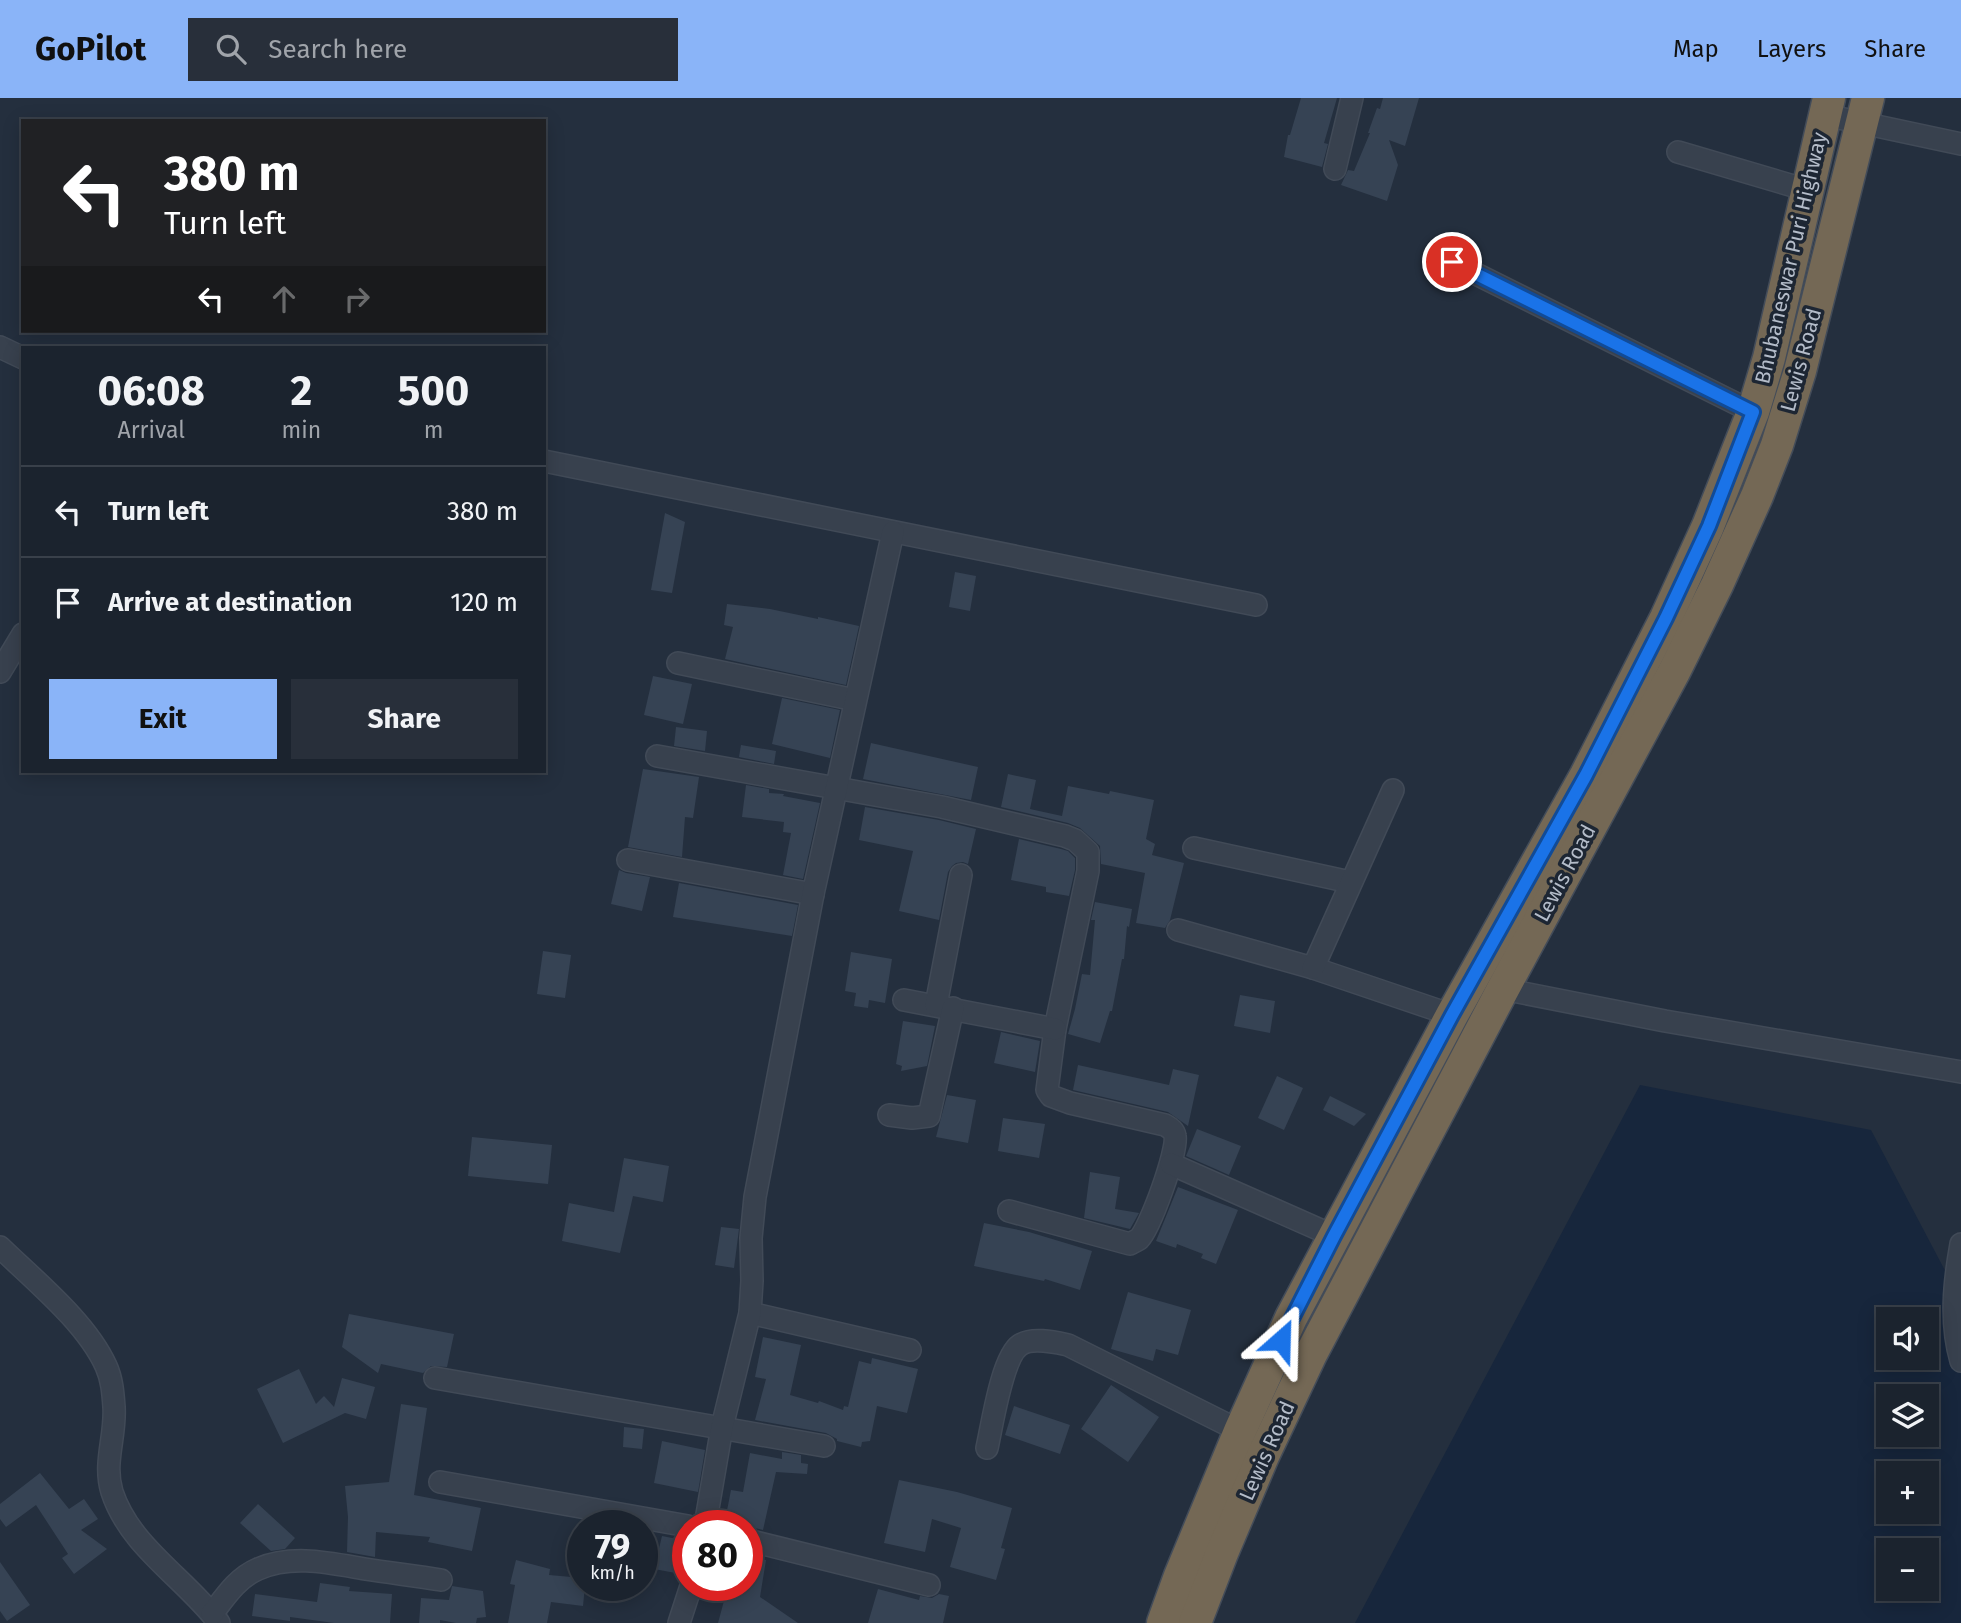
<!DOCTYPE html>
<html lang="en">
<head>
<meta charset="utf-8">
<style>
  body { margin:0; font-family:"Fira Sans",sans-serif; background:#282f3a; color:#f1f3f6; height:100vh; display:flex; flex-direction:column; font-size:26px; white-space:nowrap }
  * { box-sizing:border-box; margin:0 }
  p { font-size:23px; color:#a0a4aa }
  .icon { flex:none; width:38px; height:38px; fill:none; stroke:currentColor; stroke-width:2; stroke-linecap:round; stroke-linejoin:round }
  .map { position:relative; flex:1; overflow:hidden }
  .panel { position:absolute; left:21px; top:248px; width:525px; height:427px; display:flex; flex-direction:column; background:#1b232e; border-radius:0px; box-shadow:0 4px 18px #0003,0 0 0 2px #39404a }
  .panel>* { flex:none }
  .banner { position:absolute; left:21px; top:21px; width:525px; height:214px; border-radius:0px; box-shadow:0 4px 18px #0003,0 0 0 2px #39404a; background:#202124; color:#fff; overflow:hidden }
  .buttons { position:absolute; left:1876px; top:1209px; display:grid; gap:14px }
  .buttons a { display:grid; place-items:center; width:63px; height:63px; border-radius:0px; background:#1b232e; box-shadow:0 4px 18px #0003,0 0 0 2px #39404a; font-size:35px }
  .speed { position:absolute; left:567px; top:1412px; display:flex; gap:14px; font-size:35px; font-weight:700; text-align:center }
  .speed>* { display:grid; place-content:center; width:91px; height:91px; border-radius:50%; background:#1b232e; box-shadow:0 4px 18px #0003,0 0 0 2px #39404a; line-height:1 }
  .speed small { font-size:18px; font-weight:400 }
  .speed .limit { border:10px solid #d22; background:#fff; color:#111 }
  .pin { position:absolute; display:grid; place-items:center; width:60px; height:60px; color:#fff; margin:-30px; border:4px solid #fff; border-radius:50%; box-shadow:0 2px 7px #0007 }
  .me { position:absolute; width:77px; margin:-38px; rotate:25deg; stroke-linejoin:round; filter:drop-shadow(0 0 5px #0008) }
  .turn { display:flex; align-items:center; gap:24px; height:147px; padding:0 28px; font-size:32px }
  .turn .icon { width:91px; height:91px; stroke-width:2.5 }
  .turn b { display:block; font-size:49px; line-height:60px }
  .lanes { display:flex; align-items:center; height:66px; padding:0 28px; background:#0003; justify-content:center; gap:35px; direction:ltr }
  .lanes .off { opacity:.35 }
  .eta { display:flex; justify-content:space-evenly; align-items:center; height:119px; text-align:center }
  .eta b { font-size:42px; font-weight:700; line-height:49px }
  .button { display:flex; gap:14px; margin-top:auto; padding:14px 28px }
  .button a { flex:1; height:80px; border-radius:0px; background:#8ab4f8; color:#111; font-size:28px; font-weight:700; line-height:80px; text-align:center }
  .button a+a { background:#282f3a; color:#f1f3f6 }
  ul { padding:0; list-style:none }
  li { display:flex; align-items:center; gap:21px; height:91px; padding:0 28px; border-top:2px solid #39404a }
  li div { flex:1 }
  li b { display:block; font-size:26px }
  li em { font-style:normal }
  header { display:flex; align-items:center; gap:42px; box-sizing:border-box; height:98px; padding:0 35px; background:#8ab4f8; color:#111 }
  header strong { font-size:33px }
  nav { display:flex; gap:38px; margin-inline-start:auto; font-size:24px }
  .search { width:490px; height:63px; background:#282f3a; display:flex; align-items:center; gap:18px; box-sizing:border-box; padding:0 24px; border-radius:0px; color:#a0a4aa; font-size:26px }
  .map>svg:first-child { display:block }
  .water { fill:#17263c; fill-rule:evenodd }
  .building { fill:#364354 }
  .lines { fill:none; stroke-linecap:round; stroke-linejoin:round }
  .minor-casing { stroke:#414a57; stroke-width:24 }
  .highway-casing { stroke:#434c59; stroke-width:35 }
  .minor { stroke:#38414e; stroke-width:21 }
  .highway { stroke:#746855; stroke-width:32 }
  .route-casing { stroke:#114b97; stroke-width:18 }
  .route { stroke:#1a73e8; stroke-width:12 }
  .labels { text-anchor:middle; stroke-width:7; stroke-linejoin:round; paint-order:stroke }
  .street-label { font-size:21px; fill:#b4bcc9; stroke:#1d2633 }
</style>
</head>
<body>
<header>
<strong>GoPilot</strong>
<div class="search"><svg class="icon" aria-label="search" viewBox="0 0 24 24"><circle cx="10" cy="10" r="6"/><path d="M15 15l6 6"/></svg>Search here</div>
<nav><a>Map</a><a>Layers</a><a>Share</a></nav>
</header>
<div class="map">
<svg width="1961" height="1525" viewBox="0 0 1961 1525">
  <rect width="100%" height="100%" fill="#242f3e"/>
  <!-- water -->
  <path class="water" d="M1640,987L1871,1032L1961,1203V1525H1355ZM1888,1222H1927V1260H1888ZM1888,1298H1927V1337H1888ZM1888,1376H1927V1414H1888ZM1888,1452H1927V1491H1888Z"/>
  <!-- building -->
  <g class="building">
    <path d="M1301,0H1337L1324,45L1328,46L1322,69L1284,59L1288,37H1290Z"/>
    <path d="M1383,0H1419L1405,48L1389,42L1398,67L1387,103L1341,87L1348,72L1354,73L1370,35H1368L1377,10L1380,11Z"/>
    <path d="M665,415L685,424L672,495L651,492Z"/>
    <path d="M955,474L976,478L970,513L949,509Z"/>
    <path d="M727,506L770,511L818,521V519L859,528L846,587L725,561L733,529L724,527Z"/>
    <path d="M653,578L692,586L683,626L644,617Z"/>
    <path d="M782,600L840,612L830,660L772,646Z"/>
    <path d="M676,629L707,633L705,653L674,648Z"/>
    <path d="M871,645L978,669L971,702L863,681Z"/>
    <path d="M741,647L776,653L774,666L739,659Z"/>
    <path d="M643,671L699,679L693,720L685,719L682,759L628,749Z"/>
    <path d="M1008,676L1036,682L1030,711L1062,718L1068,688L1109,696L1110,693L1154,702L1146,741L1155,746L1152,757L1184,765L1170,822L1165,830L1136,825L1145,775L1101,766L1100,748L1080,730L1068,725L1001,709Z"/>
    <path d="M746,687L769,691V695L784,696L783,698L820,705L803,781L783,777L791,735L783,734L784,724L742,719Z"/>
    <path d="M865,709L939,722L976,731L968,766L963,764L956,765L952,768L948,774L939,822L899,813L913,753L859,742Z"/>
    <path d="M1019,741L1061,751L1068,753L1075,760V772L1069,798L1046,794V789L1011,782Z"/>
    <path d="M619,772L626,775L650,779L642,813L611,806Z"/>
    <path d="M679,785L798,807L792,838L673,819Z"/>
    <path d="M1095,804L1132,811L1129,829L1127,828L1124,861H1122L1112,913H1110L1100,945L1068,936L1075,911L1082,876L1090,877L1095,822H1091Z"/>
    <path d="M543,853L571,857L565,900L537,896Z"/>
    <path d="M851,854L892,861L885,905L869,902L868,910L854,908L856,895L845,893Z"/>
    <path d="M1240,897L1275,903L1270,935L1234,928Z"/>
    <path d="M903,923L935,928L927,968L901,973L902,968L896,966Z"/>
    <path d="M1001,934L1040,943L1035,974L994,965Z"/>
    <path d="M1078,967L1169,987L1173,971L1199,977L1188,1028L1168,1014L1073,992Z"/>
    <path d="M1277,978L1303,990L1284,1032L1258,1020Z"/>
    <path d="M947,997L976,1002L968,1045L936,1039Z"/>
    <path d="M1330,998L1366,1016L1354,1028L1323,1012Z"/>
    <path d="M1003,1020L1045,1026L1039,1060L998,1053Z"/>
    <path d="M1197,1031L1241,1048L1229,1077L1186,1058Z"/>
    <path d="M472,1039L552,1047L548,1086L468,1078Z"/>
    <path d="M624,1060L669,1068L663,1104L633,1098L620,1155L562,1143L569,1105L614,1114Z"/>
    <path d="M1090,1074L1120,1079L1115,1111L1139,1115L1130,1131L1084,1120Z"/>
    <path d="M1178,1089L1238,1112L1216,1166L1201,1160L1203,1156L1177,1146L1176,1150L1156,1143Z"/>
    <path d="M984,1125L1029,1134L1092,1153L1080,1192L1045,1181L1044,1183L974,1168Z"/>
    <path d="M721,1129L739,1131L734,1170L715,1167Z"/>
    <path d="M1128,1194L1191,1212L1178,1257L1156,1251L1153,1263L1111,1251Z"/>
    <path d="M349,1216L454,1236L447,1269L431,1268L423,1275L381,1266L378,1275L342,1249Z"/>
    <path d="M763,1239L801,1247L790,1297L818,1305L819,1303L843,1312L844,1308L848,1309L859,1263L871,1266L872,1260L918,1271L907,1315L877,1308L870,1343L862,1344L861,1349L837,1343V1341L826,1335L755,1322L766,1281L755,1279Z"/>
    <path d="M299,1271L316,1306L324,1298L334,1309L342,1280L375,1289L366,1321L345,1315L283,1345L257,1291Z"/>
    <path d="M1111,1287L1159,1319L1128,1364L1081,1331Z"/>
    <path d="M401,1306L427,1310L414,1397L481,1410L472,1453L428,1444L430,1439L376,1434L375,1459L347,1454L348,1419L345,1388L389,1384Z"/>
    <path d="M1014,1308L1070,1327L1060,1356L1005,1337Z"/>
    <path d="M624,1329L644,1331L642,1351L623,1349Z"/>
    <path d="M662,1343L705,1352L698,1394L654,1385Z"/>
    <path d="M782,1354L801,1357V1365L808,1366L807,1376L776,1374L763,1432L747,1428H724L731,1392L743,1394L750,1355L782,1361Z"/>
    <path d="M40,1375L69,1411L84,1401L98,1421L81,1432L107,1451L74,1476L62,1460L68,1456L36,1407L6,1429L0,1421V1406Z"/>
    <path d="M899,1382L957,1394L1012,1410L1001,1450L1005,1451L996,1482L950,1469L961,1430L932,1421L925,1454L884,1445Z"/>
    <path d="M258,1406L295,1440L285,1451L271,1453L240,1425Z"/>
    <path d="M662,1438L687,1443L681,1476L654,1471Z"/>
    <path d="M747,1456L758,1458L757,1461L766,1462L760,1499L798,1525H718L728,1488H747Z"/>
    <path d="M516,1462L550,1471L549,1477L583,1480V1488H585L583,1508L551,1504L547,1525H508L515,1487L510,1486Z"/>
    <path d="M0,1464L30,1507L7,1523L0,1513Z"/>
    <path d="M320,1485L350,1489L349,1493L392,1496L390,1525H334L290,1519V1523L252,1518L255,1496L317,1504Z"/>
    <path d="M452,1488L483,1493L486,1519L477,1520L476,1525H456L440,1522V1525H419L421,1500L449,1502Z"/>
    <path d="M878,1491L919,1502L920,1498L932,1500L939,1496L949,1498L943,1525H868Z"/>
  </g>
  <g class="lines">
    <defs>
      <g id="minor">
        <path d="M1825,17L1961,46"/>
        <path d="M1678,54L1807,92"/>
        <path d="M1335,71L1352,0"/>
        <path d="M1452,164L1753,314"/>
        <path d="M0,249L23,260"/>
        <path d="M544,363L1256,507"/>
        <path d="M678,565L855,602"/>
        <path d="M0,574L23,536"/>
        <path d="M657,658L942,709L1065,738L1075,742L1088,754V773L1055,931L1047,992L1051,998L1070,1005L1165,1027C1170,1030 1174,1032 1175,1038C1178,1053 1150,1130 1139,1141C1136,1143 1133,1144 1130,1146L1009,1113"/>
        <path d="M1194,750L1350,784"/>
        <path d="M628,762L813,796"/>
        <path d="M1178,832L1313,870L1452,917"/>
        <path d="M1313,870L1393,692"/>
        <path d="M1503,891L1665,923L1961,974"/>
        <path d="M904,902L1055,931"/>
        <path d="M936,907L961,777"/>
        <path d="M889,1017L912,1020L929,1018L953,910"/>
        <path d="M1171,1066L1334,1138"/>
        <path d="M1961,1146C1954,1185 1950,1225 1961,1263"/>
        <path d="M0,1149C35,1183 86,1224 106,1268C112,1281 113,1295 114,1309C116,1338 103,1365 112,1394C130,1449 185,1480 219,1525"/>
        <path d="M750,1215L910,1252"/>
        <path d="M435,1280L824,1348"/>
        <path d="M987,1350C992,1328 1002,1259 1020,1247C1032,1239 1054,1244 1068,1247L1240,1333"/>
        <path d="M440,1384L688,1428"/>
        <path d="M705,1428L722,1329L750,1215L752,1183L751,1140L755,1099L813,796L893,434"/>
        <path d="M747,1442L929,1487"/>
        <path d="M212,1516C225,1499 237,1480 258,1471C292,1456 330,1465 365,1471C391,1475 416,1478 441,1482"/>
        <path d="M679,1525L691,1488"/>
      </g>
      <g id="highway">
        <path d="M1163,1525L1180,1478L1240,1333L1291,1220L1452,917L1586,677L1666,520L1708,428L1753,314L1769,260L1829,0"/>
        <path d="M1195,1525L1222,1455L1263,1358L1311,1256L1503,891L1674,574L1717,487L1757,398L1777,347L1800,273L1868,0"/>
      </g>
    </defs>
    <!-- minor casing -->
    <use href="#minor" class="minor-casing"/>
    <!-- highway casing -->
    <use href="#highway" class="highway-casing"/>
    <!-- minor -->
    <use href="#minor" class="minor"/>
    <!-- highway -->
    <use href="#highway" class="highway"/>
  </g>
  <g class="lines">
    <defs>
      <path id="route" d="M1281,1242L1334,1138L1452,917L1586,677L1666,520L1709,428L1753,314L1452,164"/>
    </defs>
    <!-- route casing -->
    <use href="#route" class="route-casing"/>
    <!-- route -->
    <use href="#route" class="route"/>
  </g>
  <g class="labels">
    <!-- street labels -->
    <g class="street-label">
      <text transform="translate(1791 160) rotate(-77)" y="7">Bhubaneswar Puri Highway</text>
      <text transform="translate(1801 262) rotate(-75)" y="7">Lewis Road</text>
      <text transform="translate(1565 775) rotate(-62)" y="7">Lewis Road</text>
      <text transform="translate(1267 1353) rotate(-66)" y="7">Lewis Road</text>
    </g>
  </g>
</svg>
<div class="buttons">
<a><svg class="icon" aria-label="sound" viewBox="0 0 24 24"><path d="M4 9h4l5-4v14l-5-4H4zM17 9q2 3 0 6"/></svg></a>
<a><svg class="icon" aria-label="layers" viewBox="0 0 24 24"><path d="M12 4l9 5-9 5-9-5zM3 14l9 5 9-5"/></svg></a>
<a>+</a>
<a>−</a>
</div>
<div class="speed"><div>79<small>km/h</small></div><div class="limit">80</div></div>
<div class="pin" style="left:1452px;top:164px;background:#d93025"><svg class="icon" aria-label="arrive" viewBox="0 0 24 24"><path d="M6 21V4h12l-3 4 3 4H6"/></svg></div>
<svg class="me" style="left:1281px;top:1242px" viewBox="-20 -20 40 40"><path d="M0-17L14 15 0 8-14 15z" fill="#1a73e8" stroke="#fff" stroke-width="4"/></svg>
<div class="banner">
<div class="turn"><svg class="icon" aria-label="left" viewBox="0 0 24 24"><path d="M17 20v-9H6M10 6l-5 5 5 5"/></svg><div><b>380 m</b>Turn left</div></div>
<div class="lanes"><svg class="icon" aria-label="left" viewBox="0 0 24 24"><path d="M17 20v-9H6M10 6l-5 5 5 5"/></svg><svg class="icon off" aria-label="ahead" viewBox="0 0 24 24"><path d="M12 20V5M6 11l6-6 6 6"/></svg><svg class="icon off" aria-label="right" viewBox="0 0 24 24"><path d="M7 20v-9h11M14 6l5 5-5 5"/></svg></div>
</div>
<section class="panel">
<div class="eta">
<div><b>06:08</b><p>Arrival</p></div>
<div><b>2</b><p>min</p></div>
<div><b>500</b><p>m</p></div>
</div>
<ul>
<li><svg class="icon" aria-label="left" viewBox="0 0 24 24"><path d="M17 20v-9H6M10 6l-5 5 5 5"/></svg><div><b>Turn left</b></div><em>380 m</em></li>
<li><svg class="icon" aria-label="arrive" viewBox="0 0 24 24"><path d="M6 21V4h12l-3 4 3 4H6"/></svg><div><b>Arrive at destination</b></div><em>120 m</em></li>
</ul>
<div class="button"><a>Exit</a><a>Share</a></div>
</section>
</div>
</body>
</html>
